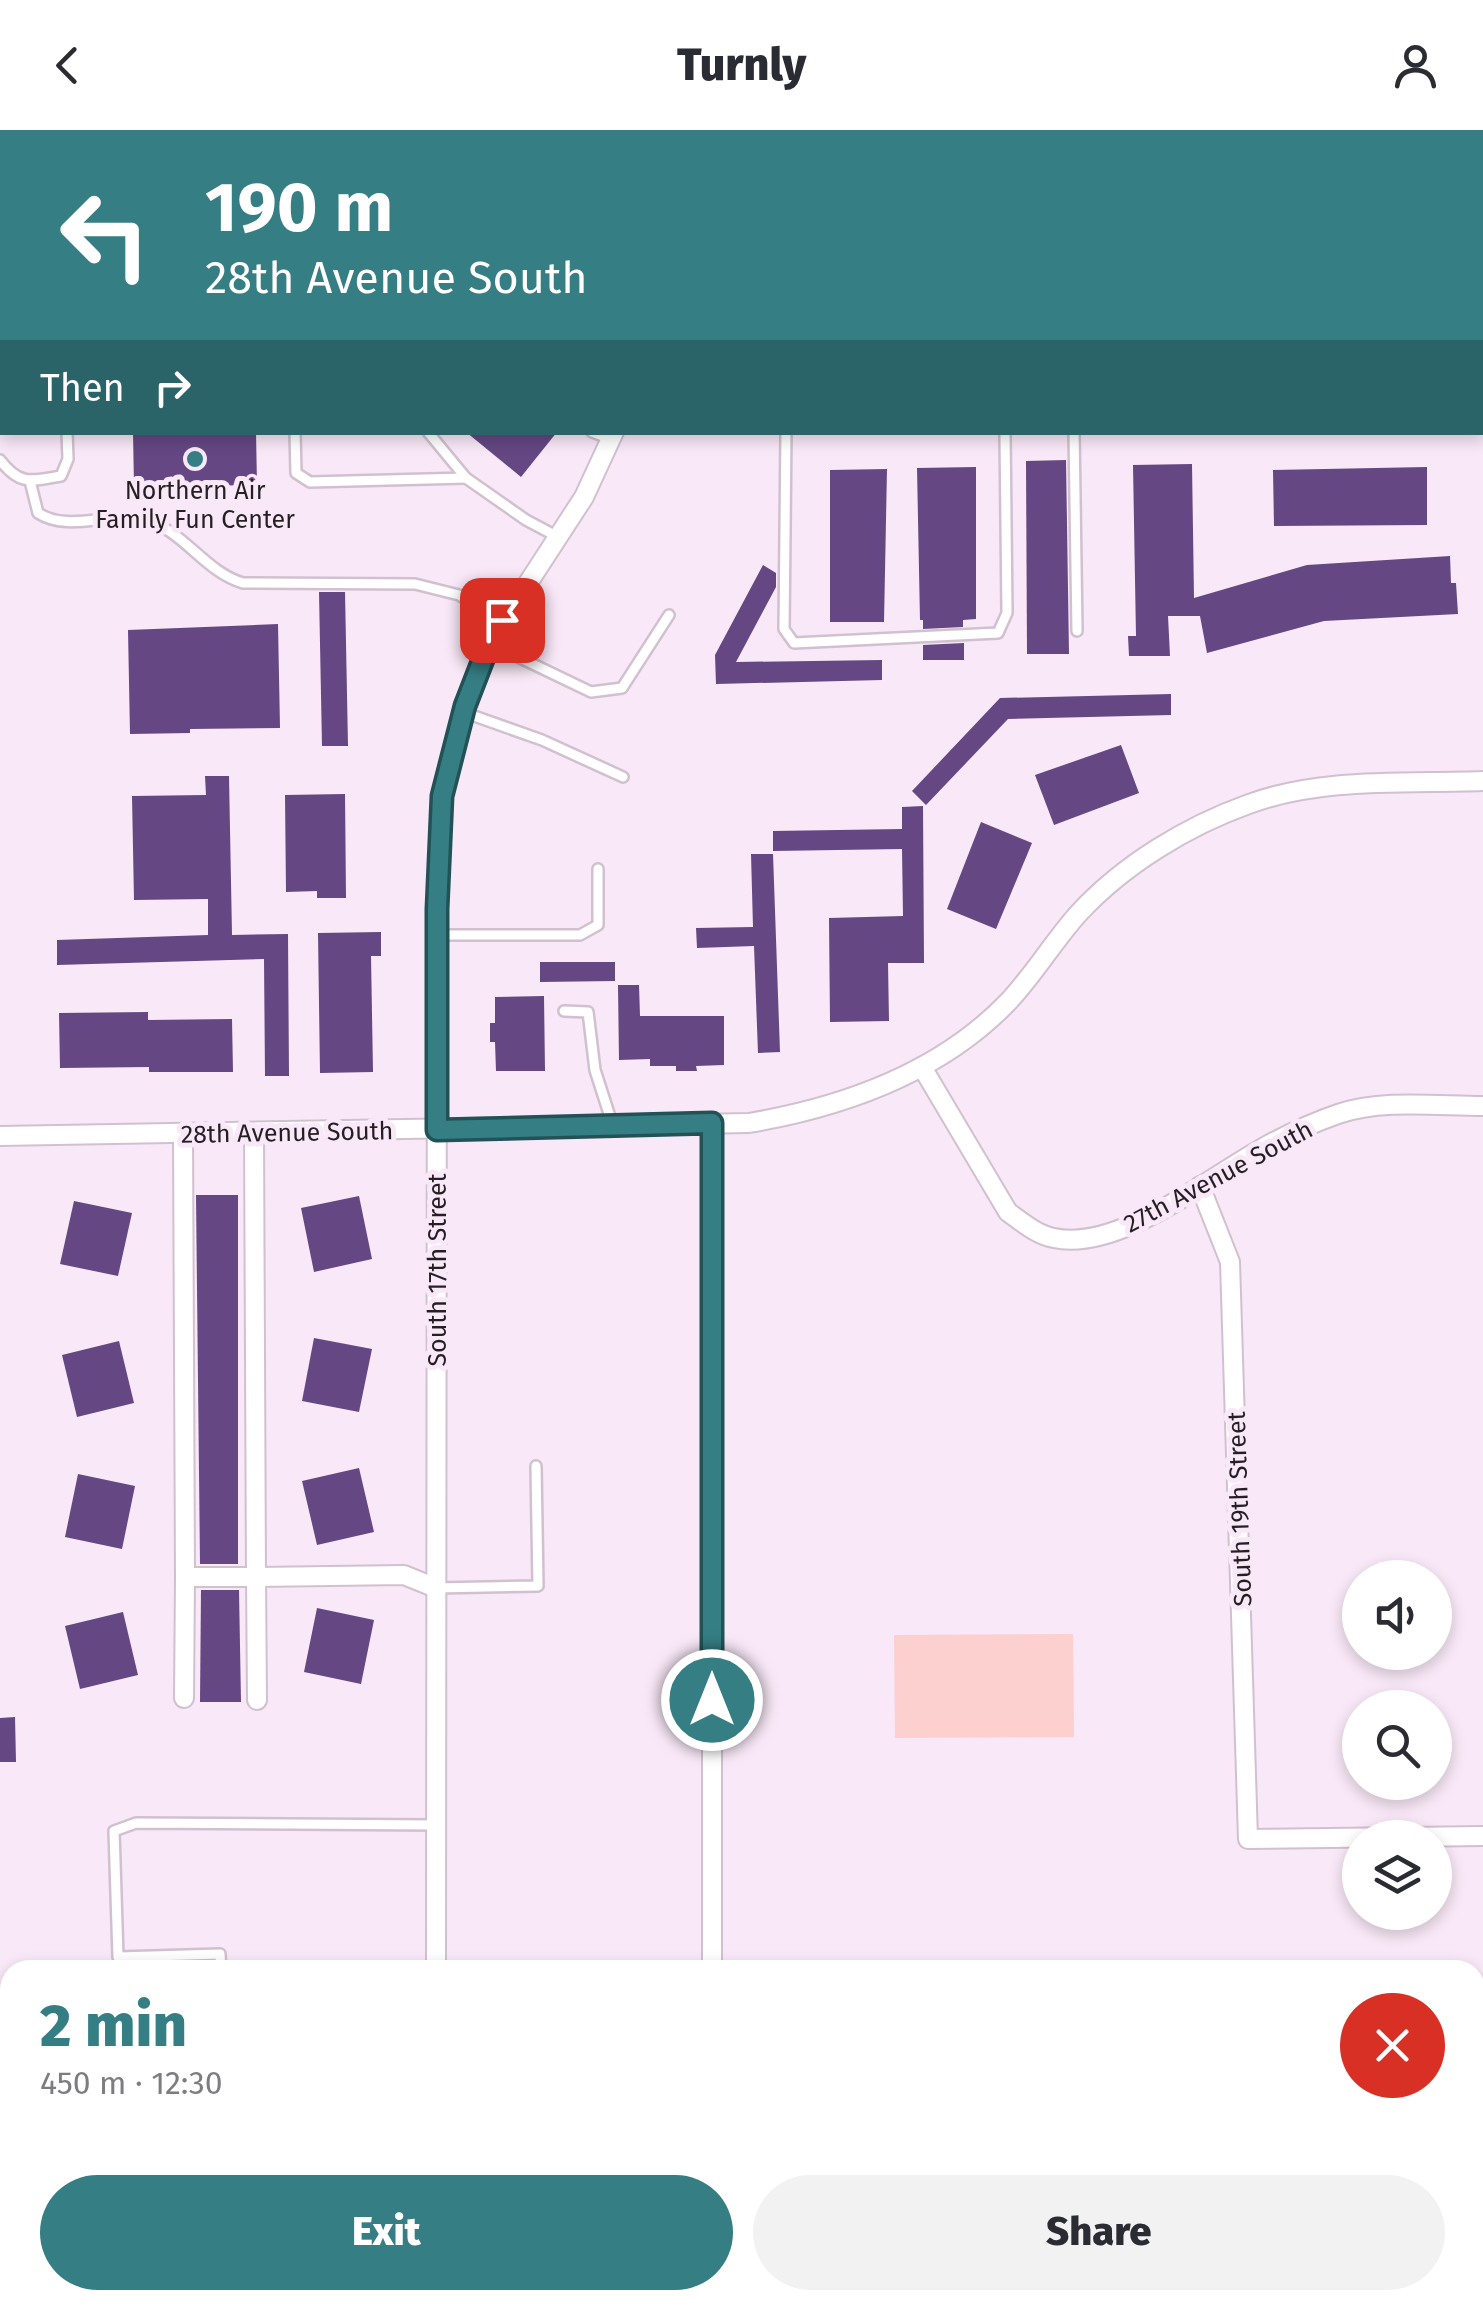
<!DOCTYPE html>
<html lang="en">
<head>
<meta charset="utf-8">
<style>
  body { margin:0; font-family:"Fira Sans",sans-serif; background:#f2f2f3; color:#2b2b33; height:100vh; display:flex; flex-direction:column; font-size:38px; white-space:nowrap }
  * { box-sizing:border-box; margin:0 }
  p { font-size:32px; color:#7c7c81 }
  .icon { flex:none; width:55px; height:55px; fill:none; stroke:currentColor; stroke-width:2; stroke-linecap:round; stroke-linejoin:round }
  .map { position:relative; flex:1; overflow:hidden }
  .panel { position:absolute; left:0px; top:1830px; width:1485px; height:350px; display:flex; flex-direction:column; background:#fff; border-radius:30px 30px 0 0; box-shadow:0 5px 15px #0003 }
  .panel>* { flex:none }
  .banner { position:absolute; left:0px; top:0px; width:1485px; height:305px; box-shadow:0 5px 15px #0003; background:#357e84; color:#fff; overflow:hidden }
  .tools { position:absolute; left:1342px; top:1430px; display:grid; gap:20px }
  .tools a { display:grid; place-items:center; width:110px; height:110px; border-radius:50%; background:#fff; box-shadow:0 5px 15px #0003; font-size:50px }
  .pin { position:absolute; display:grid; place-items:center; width:85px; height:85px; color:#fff; margin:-42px; border-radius:20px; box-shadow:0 5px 15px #0006 }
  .me { position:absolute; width:110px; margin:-55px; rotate:0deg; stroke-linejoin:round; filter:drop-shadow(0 0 8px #0008) }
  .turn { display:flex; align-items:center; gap:35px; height:210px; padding:0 40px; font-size:45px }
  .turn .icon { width:130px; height:130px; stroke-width:2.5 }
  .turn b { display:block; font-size:70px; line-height:85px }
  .then { display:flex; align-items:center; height:95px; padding:0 40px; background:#0003; gap:20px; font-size:38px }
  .round { display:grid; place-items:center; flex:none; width:105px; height:105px; border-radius:52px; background:#f2f2f3 }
  .overview { display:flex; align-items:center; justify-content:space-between; height:170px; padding:0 40px }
  h1 { font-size:60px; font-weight:800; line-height:75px; color:#357e84 }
  .cta { display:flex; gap:20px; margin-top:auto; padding:20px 40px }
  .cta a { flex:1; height:115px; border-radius:60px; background:#357e84; color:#fff; font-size:40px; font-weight:800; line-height:115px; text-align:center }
  .cta a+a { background:#f2f2f3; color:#2b2b33 }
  header { display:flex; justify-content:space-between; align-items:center; height:130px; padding:0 40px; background:#fff; font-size:45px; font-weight:800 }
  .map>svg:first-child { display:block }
  .green { fill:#fbd0ce }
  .building { fill:#644783 }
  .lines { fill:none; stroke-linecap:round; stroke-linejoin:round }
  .lane-casing { stroke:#d1c1cf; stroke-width:14 }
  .street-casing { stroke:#d1c1cf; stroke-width:22 }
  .lane { stroke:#fff; stroke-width:9 }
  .street { stroke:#fff; stroke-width:18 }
  .route-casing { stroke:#225256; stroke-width:25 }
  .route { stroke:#357e84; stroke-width:18 }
  .poi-dot { fill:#357e84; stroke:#f9e8f7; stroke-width:4 }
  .labels { text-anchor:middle; stroke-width:10; stroke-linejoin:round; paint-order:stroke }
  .poi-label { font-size:25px; fill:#251f24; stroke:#f9e8f7 }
  .street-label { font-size:25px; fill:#251f24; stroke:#f9e8f7 }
</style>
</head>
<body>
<header><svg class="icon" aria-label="back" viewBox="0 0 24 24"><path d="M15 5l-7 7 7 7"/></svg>Turnly<svg class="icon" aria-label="person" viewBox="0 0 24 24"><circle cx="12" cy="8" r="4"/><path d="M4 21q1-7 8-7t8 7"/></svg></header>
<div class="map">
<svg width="1483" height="2180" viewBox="0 0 1483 2180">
  <rect width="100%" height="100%" fill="#f9e8f7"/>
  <!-- green -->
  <path class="green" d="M1073,1504L1074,1607L895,1608L894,1505Z"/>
  <!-- building -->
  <g class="building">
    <path d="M133,302H256L257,355L134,357Z"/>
    <path d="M466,302H557L521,347Z"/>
    <path d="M1066,330L1069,524H1027L1026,331Z"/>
    <path d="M1192,334L1194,468L1307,435L1450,426L1451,453H1456L1458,484L1324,491L1207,523L1200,486H1168L1170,526H1129L1128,506H1136L1133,335Z"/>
    <path d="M976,337V489L963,490V497L923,499V490H920L917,338Z"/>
    <path d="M1427,337V395L1274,396L1273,340Z"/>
    <path d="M887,339L884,492H830V340Z"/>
    <path d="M763,435L776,443V457L736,532L882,530V550L716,554L715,525Z"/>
    <path d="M319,462H345L348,616H322Z"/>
    <path d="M278,494L280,598L190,599V603L130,604L128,500Z"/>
    <path d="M964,513V530H923V515Z"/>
    <path d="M1171,564V585L1008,589L926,675L912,661L1000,568Z"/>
    <path d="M1121,615L1139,663L1054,695L1035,645Z"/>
    <path d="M205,646H229L232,805L288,804L289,946H265L264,829L57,835V810L208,805V769L134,770L132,666L206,665Z"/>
    <path d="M345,664L346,768H317V761L286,762L285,665Z"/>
    <path d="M923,676L924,833H888L889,891L830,892L829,788L903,786L902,719L773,721V701L902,699V677Z"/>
    <path d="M981,692L1032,713L996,799L947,779Z"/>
    <path d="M751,724H773L780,922L758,923L754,816L697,818L696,798L753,797Z"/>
    <path d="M381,802V826H371L373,942L320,943L318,803Z"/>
    <path d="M540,832H615V851L540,852Z"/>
    <path d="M618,855H639L640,886H724V935L696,936L697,941H676V936H650V929L619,930Z"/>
    <path d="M544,866L545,941H496L495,912H490V893H495V867Z"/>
    <path d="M148,882V890L232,889L233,942H149V937L60,938L59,883Z"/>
    <path d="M196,1065H238V1434H200Z"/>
    <path d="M359,1066L372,1129L314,1142L301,1078Z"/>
    <path d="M74,1071L132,1083L118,1146L60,1134Z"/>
    <path d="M314,1208L372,1219L359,1282L302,1271Z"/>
    <path d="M119,1211L134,1273L77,1287L62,1225Z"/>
    <path d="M359,1338L374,1402L317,1415L302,1351Z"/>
    <path d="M78,1344L135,1356L122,1419L65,1407Z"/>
    <path d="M201,1460H239L241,1572H200Z"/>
    <path d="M317,1478L374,1490L361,1554L304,1542Z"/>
    <path d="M123,1482L138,1545L80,1559L65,1496Z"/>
    <path d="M15,1587L16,1632H0V1588Z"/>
  </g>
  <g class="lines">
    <defs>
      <g id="lane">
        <path d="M60,0V2"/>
        <path d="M1282,0V2"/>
        <path d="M1396,0V2"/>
        <path d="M295,302L296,343L310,352L466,348"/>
        <path d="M428,302L466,348L526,390L558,407"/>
        <path d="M592,302L611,309"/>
        <path d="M786,302L784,499L794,513L998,503L1007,483L1005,302"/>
        <path d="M1074,302L1077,501"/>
        <path d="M0,330C20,356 31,351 61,346L68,329L67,302"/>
        <path d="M30,351L38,383C69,403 111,381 146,390C184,401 205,442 243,453L415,454L459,465L501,491"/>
        <path d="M489,513L591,562L622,558L669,485"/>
        <path d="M463,582L542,610L623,647"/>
        <path d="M437,805H580L598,795V739"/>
        <path d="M564,881L588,882L595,940L613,996"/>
        <path d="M436,1458L538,1456L536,1336"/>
        <path d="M221,1840L220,1824L118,1827L114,1701L136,1693L436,1695"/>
        <path d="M194,2170V2180"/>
        <path d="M265,2170V2180"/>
      </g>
      <g id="street">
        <path d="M650,0L651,2"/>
        <path d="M1482,281H1483"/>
        <path d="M922,937L1008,1082C1022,1092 1037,1105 1054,1108C1118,1122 1207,1049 1261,1019C1286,1005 1312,993 1338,984C1382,969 1437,976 1483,976"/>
        <path d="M712,993V1840"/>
        <path d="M183,1004L185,1447"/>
        <path d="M0,1006L749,993C843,977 939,943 1007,873C1033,846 1053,812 1078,784C1123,735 1187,696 1249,674C1322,647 1407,654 1483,651"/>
        <path d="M1200,1056L1230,1132L1248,1709L1483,1706"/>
        <path d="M184,1568L185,1447H256L254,1002"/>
        <path d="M257,1570L256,1447L404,1445L436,1458"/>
        <path d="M436,1840L437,779L442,666L465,576L489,513L584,367L614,302"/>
        <path d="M0,1897H10"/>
        <path d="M437,2170V2180"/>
        <path d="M1253,2170L1263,2176L1296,2180"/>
        <path d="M1087,2180L1107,2170"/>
      </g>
    </defs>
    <!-- lane casing -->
    <use href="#lane" class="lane-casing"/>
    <!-- street casing -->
    <use href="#street" class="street-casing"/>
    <!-- lane -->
    <use href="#lane" class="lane"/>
    <!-- street -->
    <use href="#street" class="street"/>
  </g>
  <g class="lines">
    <defs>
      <path id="route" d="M502,490L489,514L465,576L442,666L437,779V1000L712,993V1570"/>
    </defs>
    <!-- route casing -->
    <use href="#route" class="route-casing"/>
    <!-- route -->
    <use href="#route" class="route"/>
  </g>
  <!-- markers -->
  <circle class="poi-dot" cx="195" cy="329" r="10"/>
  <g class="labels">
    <!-- poi labels -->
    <g class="poi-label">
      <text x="195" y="369">Northern Air<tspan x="195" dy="29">Family Fun Center</tspan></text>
    </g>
    <!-- street labels -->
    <g class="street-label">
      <text transform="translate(287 1002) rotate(-1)" y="9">28th Avenue South</text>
      <text transform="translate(1218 1046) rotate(-28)" y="9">27th Avenue South</text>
      <text transform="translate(437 1140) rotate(-90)" y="9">South 17th Street</text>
      <text transform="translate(1239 1379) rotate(-92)" y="9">South 19th Street</text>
    </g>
  </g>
</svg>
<div class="tools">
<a><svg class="icon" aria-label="sound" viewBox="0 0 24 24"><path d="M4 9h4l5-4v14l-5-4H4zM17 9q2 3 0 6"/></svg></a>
<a><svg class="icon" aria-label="search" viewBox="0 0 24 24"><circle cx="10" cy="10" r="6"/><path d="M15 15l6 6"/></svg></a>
<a><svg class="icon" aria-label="layers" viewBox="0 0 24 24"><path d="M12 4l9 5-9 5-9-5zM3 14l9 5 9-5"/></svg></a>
</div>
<div class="pin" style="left:502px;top:490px;background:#d93025"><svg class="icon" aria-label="arrive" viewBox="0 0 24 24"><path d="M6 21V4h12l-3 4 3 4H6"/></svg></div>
<svg class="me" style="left:712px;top:1570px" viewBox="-20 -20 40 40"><circle r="17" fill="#357e84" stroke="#fff" stroke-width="3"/><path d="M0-11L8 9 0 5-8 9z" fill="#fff"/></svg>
<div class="banner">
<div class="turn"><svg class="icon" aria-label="left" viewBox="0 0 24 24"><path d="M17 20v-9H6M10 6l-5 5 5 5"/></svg><div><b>190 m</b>28th Avenue South</div></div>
<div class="then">Then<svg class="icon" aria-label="right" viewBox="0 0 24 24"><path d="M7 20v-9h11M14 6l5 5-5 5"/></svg></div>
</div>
<section class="panel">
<div class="overview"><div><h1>2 min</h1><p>450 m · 12:30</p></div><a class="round" style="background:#d93025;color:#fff"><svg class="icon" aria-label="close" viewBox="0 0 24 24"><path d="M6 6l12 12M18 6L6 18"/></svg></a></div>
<div class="cta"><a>Exit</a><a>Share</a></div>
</section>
</div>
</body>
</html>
